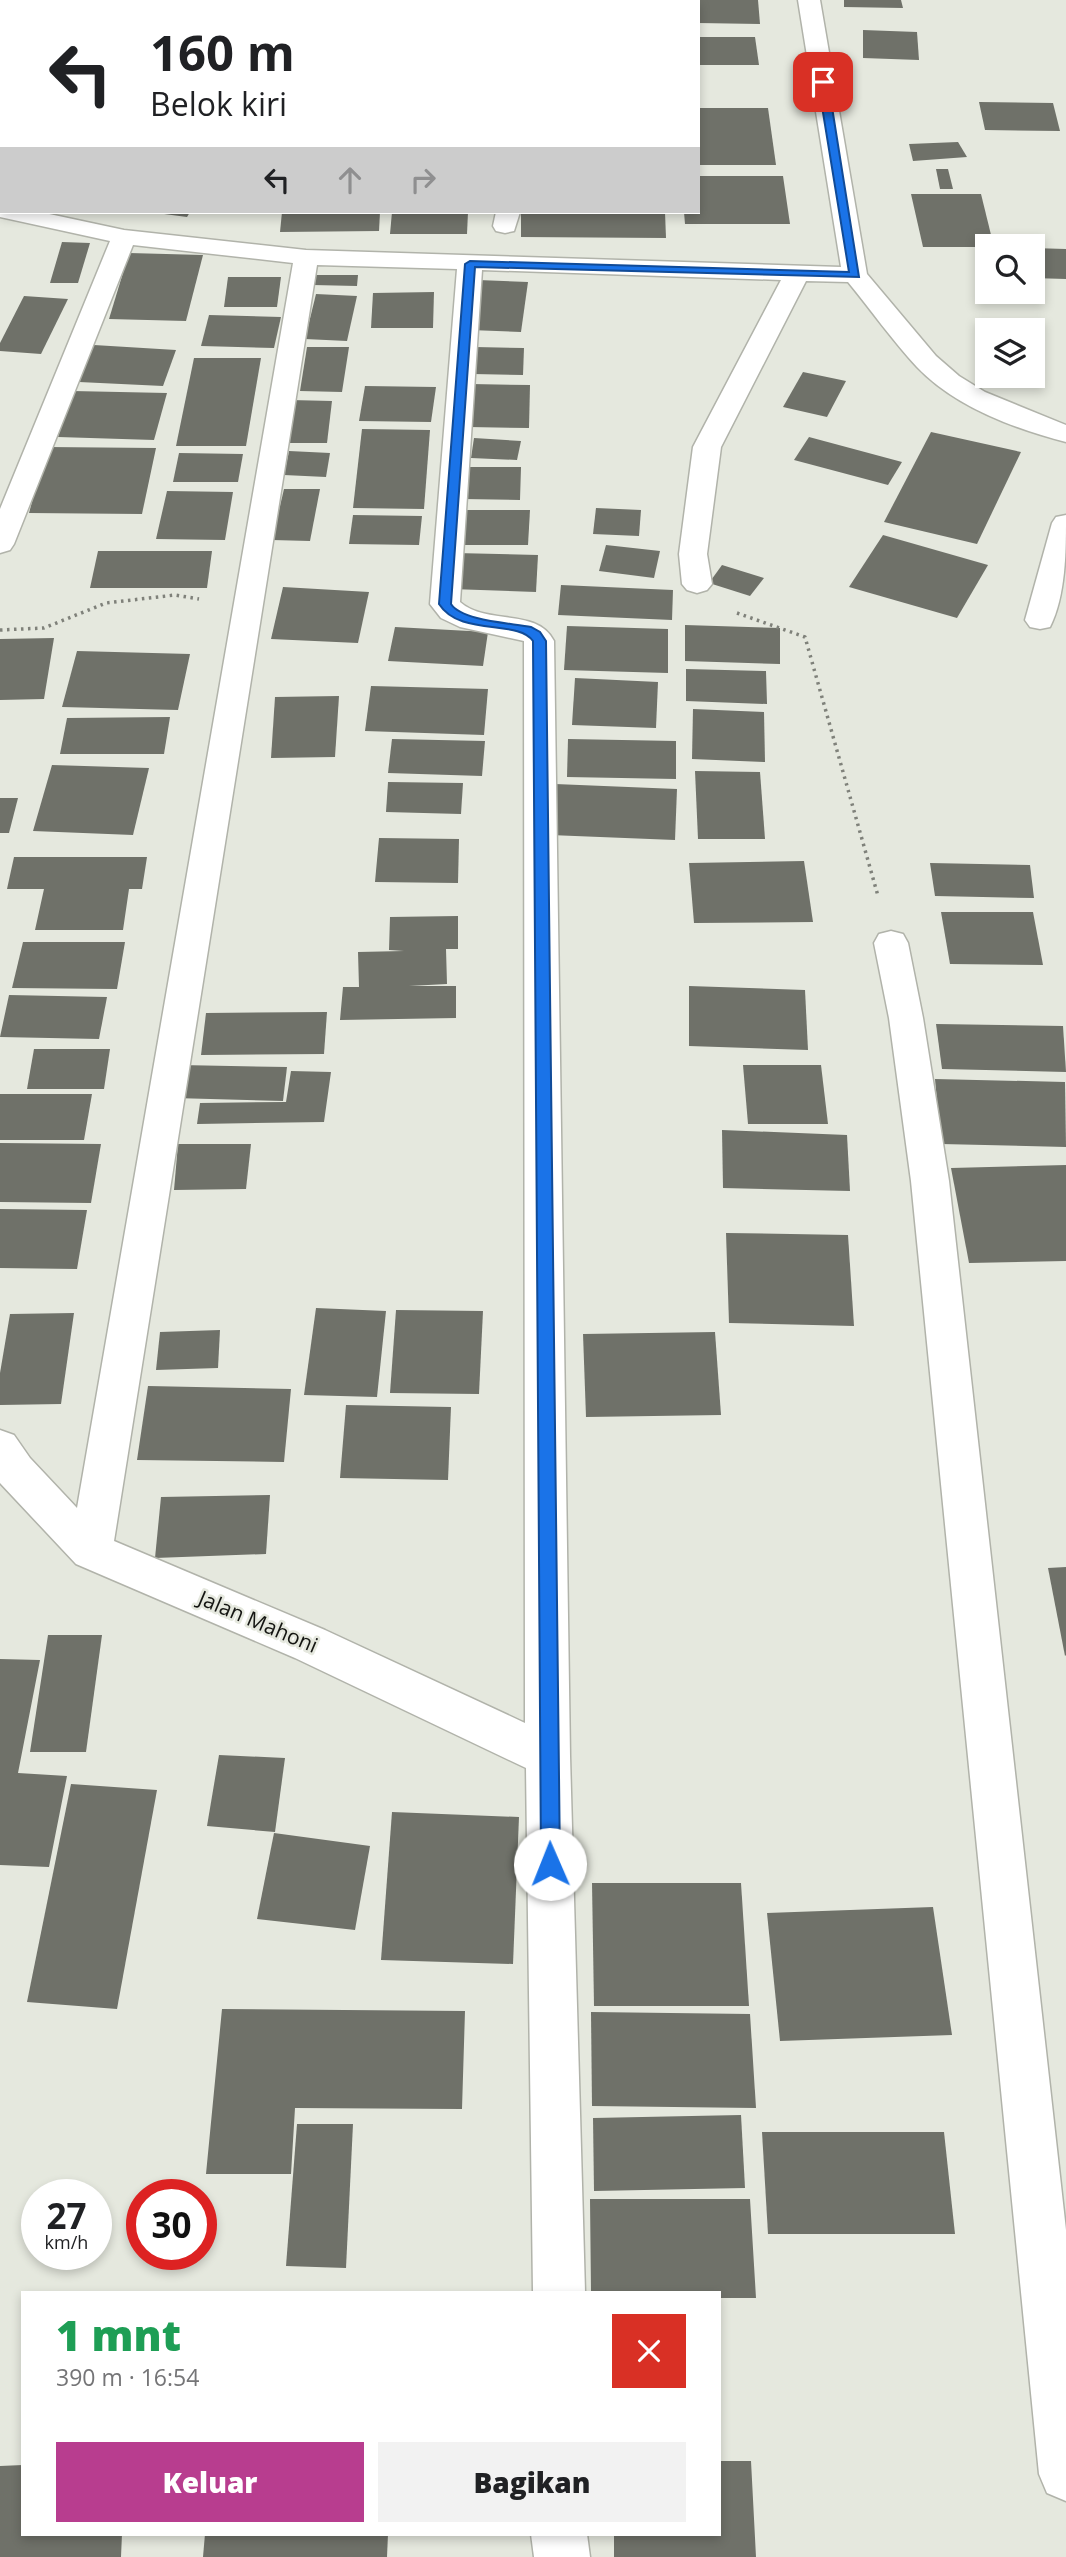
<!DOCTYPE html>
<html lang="id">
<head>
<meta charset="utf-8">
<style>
  body { margin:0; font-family:"Open Sans",sans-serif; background:#f2f2f2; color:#202124; height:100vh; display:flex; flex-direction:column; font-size:26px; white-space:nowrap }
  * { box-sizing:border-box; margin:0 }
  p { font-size:23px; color:#757577 }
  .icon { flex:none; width:38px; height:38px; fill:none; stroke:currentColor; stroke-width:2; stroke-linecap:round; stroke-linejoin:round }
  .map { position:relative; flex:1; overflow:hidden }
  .details { position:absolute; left:21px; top:2291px; width:700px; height:245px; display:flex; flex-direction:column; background:#fff; border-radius:0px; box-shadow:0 4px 10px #0003 }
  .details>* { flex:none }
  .top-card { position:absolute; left:0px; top:0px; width:700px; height:214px; box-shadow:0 4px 10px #0003; background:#fff; color:#202124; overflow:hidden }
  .controls { position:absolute; left:975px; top:234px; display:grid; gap:14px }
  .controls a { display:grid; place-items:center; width:70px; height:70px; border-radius:0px; background:#fff; box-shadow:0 4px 10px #0003; font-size:35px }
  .speed { position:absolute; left:21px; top:2179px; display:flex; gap:14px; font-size:35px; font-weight:700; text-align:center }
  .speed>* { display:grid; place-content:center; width:91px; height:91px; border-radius:50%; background:#fff; box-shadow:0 4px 10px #0003; line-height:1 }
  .speed small { font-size:18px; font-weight:400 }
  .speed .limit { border:10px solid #d22; background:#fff; color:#111 }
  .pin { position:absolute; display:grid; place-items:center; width:60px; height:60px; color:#fff; margin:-30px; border-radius:14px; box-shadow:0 4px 10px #0006 }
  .me { position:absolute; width:77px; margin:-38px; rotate:359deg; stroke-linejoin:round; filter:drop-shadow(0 0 5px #0008) }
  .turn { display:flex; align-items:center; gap:24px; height:147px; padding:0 35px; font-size:32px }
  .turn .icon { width:91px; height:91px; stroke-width:2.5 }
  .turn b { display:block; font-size:49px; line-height:60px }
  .lanes { display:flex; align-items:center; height:66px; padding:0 35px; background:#0003; justify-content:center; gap:35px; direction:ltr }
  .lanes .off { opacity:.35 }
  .round { display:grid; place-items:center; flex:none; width:74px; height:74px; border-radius:0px; background:#f2f2f2 }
  .head { display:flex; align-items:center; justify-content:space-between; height:119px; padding:0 35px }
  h1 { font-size:42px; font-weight:800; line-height:52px; color:#1e9e55 }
  .cta { display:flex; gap:14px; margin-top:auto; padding:14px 35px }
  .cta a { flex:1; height:80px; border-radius:0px; background:#b83d8f; color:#fff; font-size:28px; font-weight:800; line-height:80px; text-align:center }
  .cta a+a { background:#f2f2f2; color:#202124 }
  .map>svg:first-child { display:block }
  .building { fill:#6f7169 }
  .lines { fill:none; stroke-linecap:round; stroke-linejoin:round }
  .minor-casing { stroke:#b1b3aa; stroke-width:3 }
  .path { stroke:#7f817a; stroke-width:3.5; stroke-dasharray:2.5 4.5; stroke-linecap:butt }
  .minor { fill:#fff; fill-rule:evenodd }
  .route { fill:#1a73e8; stroke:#114b97; stroke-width:2 }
  .labels { text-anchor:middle; stroke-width:5; stroke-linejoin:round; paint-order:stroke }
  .street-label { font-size:21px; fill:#141512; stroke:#e5e8de }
</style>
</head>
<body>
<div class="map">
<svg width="1066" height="2557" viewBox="0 0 1066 2557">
  <rect width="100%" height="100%" fill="#e5e8de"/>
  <!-- building -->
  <g class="building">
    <path d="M698,0H758L760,24L698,23Z"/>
    <path d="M844,0H901L903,8L844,7Z"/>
    <path d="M863,30L917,32L919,60L863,58Z"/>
    <path d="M698,37H755L759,65H698Z"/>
    <path d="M979,102L1053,103L1060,131L985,130Z"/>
    <path d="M698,108H768L776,165H698Z"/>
    <path d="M958,142L967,157L913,161L909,144Z"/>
    <path d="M936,169H948L953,189H940Z"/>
    <path d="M698,176H783L790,224H685L684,212H698Z"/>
    <path d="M911,194H981L994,247H923Z"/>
    <path d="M149,212H190L187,217Z"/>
    <path d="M282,212H380L379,231L280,232Z"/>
    <path d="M392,212H468L467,234H390Z"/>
    <path d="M521,212H665L666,238L521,237Z"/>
    <path d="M62,242L90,243L78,283H50Z"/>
    <path d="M1032,248L1066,249V279L1032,278Z"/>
    <path d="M129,253L203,255L186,321L109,319Z"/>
    <path d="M315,275H358L357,286L313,285Z"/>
    <path d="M228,277H281L277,307H224Z"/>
    <path d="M478,280L528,282L521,332L470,330Z"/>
    <path d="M434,292L433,328H371L373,293Z"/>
    <path d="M316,294L357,296L347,341L305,339Z"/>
    <path d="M24,296L68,299L41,354L0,351V343Z"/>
    <path d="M209,315L281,317L274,348L201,346Z"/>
    <path d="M94,345L176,350L163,386L79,382Z"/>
    <path d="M307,347H349L342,392L300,391Z"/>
    <path d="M475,347L524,348L523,375L473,374Z"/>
    <path d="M194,358H261L246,446H176Z"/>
    <path d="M803,372L846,381L827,417L783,407Z"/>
    <path d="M471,384L530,385L529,428L469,427Z"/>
    <path d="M365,386L436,387L431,422L359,421Z"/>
    <path d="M72,391L167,393L154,440L58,437Z"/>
    <path d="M290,400L332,401L327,443H284Z"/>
    <path d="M362,429L430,430L424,509L353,508Z"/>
    <path d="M931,432L1021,452L977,544L884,522Z"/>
    <path d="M809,437L902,462L888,485L794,460Z"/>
    <path d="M474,438L521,441L517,460L471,458Z"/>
    <path d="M47,447L156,448L142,514L29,513Z"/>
    <path d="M289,451L330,453L326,477L284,475Z"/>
    <path d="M179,453L243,454L238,482H173Z"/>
    <path d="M465,467H521L520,500L463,499Z"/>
    <path d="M284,489H320L310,541L272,540Z"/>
    <path d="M167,491L233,492L225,540L156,539Z"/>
    <path d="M596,508L641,510L639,536L593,534Z"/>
    <path d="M461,510H530L528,545H459Z"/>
    <path d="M353,515L422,516L419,545L349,544Z"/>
    <path d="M883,535L988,565L957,618L849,587Z"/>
    <path d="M606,545L660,551L654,578L599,571Z"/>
    <path d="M98,551H212L207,588H90Z"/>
    <path d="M455,553L538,555L536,592L451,589Z"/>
    <path d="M722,565L764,578L750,596L709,583Z"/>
    <path d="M561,585L673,590L672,620L558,615Z"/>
    <path d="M283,587L369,592L358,643L271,639Z"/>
    <path d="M685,625L780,628V664L685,661Z"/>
    <path d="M567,626L668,629V673L564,670Z"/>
    <path d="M395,627L488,632L483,666L388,661Z"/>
    <path d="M54,638L44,699L0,700V639Z"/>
    <path d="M77,651L190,654L178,710L62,707Z"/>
    <path d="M686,669L766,671L767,704L686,701Z"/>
    <path d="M575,678L658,682L656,728L572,725Z"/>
    <path d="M371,686L488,689L484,735L365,731Z"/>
    <path d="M339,696L335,757L271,758L275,697Z"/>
    <path d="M693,709L764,712L765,762L692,759Z"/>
    <path d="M170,717L164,754H60L67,718Z"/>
    <path d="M392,739L485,741L482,776L388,773Z"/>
    <path d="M568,739L676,741V779L567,777Z"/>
    <path d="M52,765L149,768L133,835L33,831Z"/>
    <path d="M695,771L760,772L765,839H698Z"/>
    <path d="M388,782L463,783L461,814L386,812Z"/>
    <path d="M555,784L677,789L675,840L550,835Z"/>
    <path d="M0,798H18L9,833H0Z"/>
    <path d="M379,838L459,839L458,883L375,882Z"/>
    <path d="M14,857H147L142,889H129L123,930H35L44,889H7Z"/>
    <path d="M804,861L813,922L694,923L689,863Z"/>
    <path d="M930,863L1030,865L1034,898L935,896Z"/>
    <path d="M941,912H1033L1043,965L950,964Z"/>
    <path d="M458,916V949H446L447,984L409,986H456V1018L340,1020L343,987H359L358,952L404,951L389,950L390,917Z"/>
    <path d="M23,942H125L117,989L12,988Z"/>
    <path d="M689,986L805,990L808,1050L689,1046Z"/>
    <path d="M9,995L107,997L99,1039L0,1037Z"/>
    <path d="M327,1012L324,1054L201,1055L206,1013Z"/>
    <path d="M936,1024L1063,1026L1066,1072L942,1069Z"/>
    <path d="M34,1049H110L104,1089H27Z"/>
    <path d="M180,1065L287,1067L283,1101L174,1098Z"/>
    <path d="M743,1065H821L828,1124H748Z"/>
    <path d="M291,1071L331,1072L324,1122L197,1124L200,1103L286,1102Z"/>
    <path d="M935,1079L1065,1082L1066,1147L941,1144Z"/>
    <path d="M0,1094H92L84,1140H0Z"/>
    <path d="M722,1130L847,1135L850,1191L723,1188Z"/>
    <path d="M0,1143L101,1144L91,1203L0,1202Z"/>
    <path d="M178,1144H251L246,1189L174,1190Z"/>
    <path d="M1066,1165V1261L969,1263L951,1168Z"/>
    <path d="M0,1209L87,1210L77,1269L0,1268Z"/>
    <path d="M726,1233L848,1235L854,1326L729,1323Z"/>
    <path d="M316,1308L386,1311L377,1397L304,1395Z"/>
    <path d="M396,1310L483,1311L479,1394L390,1393Z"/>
    <path d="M74,1313L61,1404L0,1405V1373L10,1314Z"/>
    <path d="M220,1330L218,1368L156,1370L160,1332Z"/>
    <path d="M715,1332L721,1415L586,1417L583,1334Z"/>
    <path d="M148,1386L291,1389L284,1462L137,1460Z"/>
    <path d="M346,1405L451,1407L448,1480L340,1478Z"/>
    <path d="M270,1495L266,1554L155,1558L161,1497Z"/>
    <path d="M1066,1567V1655L1065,1656L1048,1568Z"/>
    <path d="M48,1635H102L86,1752H30Z"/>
    <path d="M0,1659L40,1660L18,1773L67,1776L49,1867L0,1865Z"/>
    <path d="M219,1755L285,1758L275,1832L207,1826Z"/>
    <path d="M71,1784L157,1790L117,2009L27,2002Z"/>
    <path d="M392,1812L519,1817L513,1964L381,1960Z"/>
    <path d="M274,1833L370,1846L355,1930L257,1919Z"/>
    <path d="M592,1883H741L749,2006H594Z"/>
    <path d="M933,1907L952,2035L780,2041L767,1913Z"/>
    <path d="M222,2009L465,2011L462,2109L295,2108L291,2174H206Z"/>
    <path d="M591,2012L750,2014L756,2108L592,2106Z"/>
    <path d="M741,2115L745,2188L594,2191L593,2118Z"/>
    <path d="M297,2124H353L346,2268L286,2266Z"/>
    <path d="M762,2132H944L955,2234H768Z"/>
    <path d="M590,2199H750L756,2298H719V2292H591Z"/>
    <path d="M719,2461H751L756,2557H614V2534H719Z"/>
    <path d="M23,2465V2534H122L121,2557H0V2466Z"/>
    <path d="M205,2534H388L387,2557H203Z"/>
  </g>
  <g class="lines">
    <defs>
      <g id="minor">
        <path d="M55,0H77L55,2Z"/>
        <rect x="279" y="0" width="22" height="2"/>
        <rect x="510" y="0" width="22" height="2"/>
        <path d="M798,0H820L867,274L936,356L959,376L985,392L1066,425V442C1015,429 954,406 917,367C892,340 871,310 848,282L806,281L721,447L707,554L712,584L707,590L697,593L687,590L682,584L679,554L693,447L781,280L482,270L460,602C487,626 537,607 554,641L570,1756L585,2292H533L526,1768L295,1658L76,1564L0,1483V1430L14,1435L30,1458L77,1508L293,263L133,245L14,544L10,550L0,553V509L110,241L0,217V207L2,212H40L124,230L306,250L841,267ZM317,265L457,269L430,604L441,618L460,627L524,641L525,1723L325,1630L114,1541Z"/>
        <rect x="0" y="164" width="2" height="14"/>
        <path d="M496,212H520L514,231L505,233L496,231L493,226Z"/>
        <path d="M1066,515C1066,550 1066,595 1050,627L1040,629L1030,627L1025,620L1052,523L1056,517Z"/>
        <path d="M891,931L903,934L908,943L923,1018L949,1181L1066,2230V2501L1047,2493L1039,2474L911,1181L889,1018L874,943L879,934Z"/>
        <path d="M531,2534H587L590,2557H534Z"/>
      </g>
    </defs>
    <!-- minor casing -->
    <use href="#minor" class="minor-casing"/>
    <!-- path -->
    <g class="path">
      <path d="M737,613L805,637L878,896"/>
      <path d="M0,630L44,628L106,603L175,595L199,599"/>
    </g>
    <!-- minor -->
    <use href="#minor" class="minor"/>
  </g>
  <!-- route -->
  <path class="route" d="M823,80L828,82L859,277L475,267L451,604C462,621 511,623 531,627L540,632L546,641L560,1864L557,1871L550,1874L543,1871L541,1864L533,641C518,619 460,637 439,604L465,264L470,261L849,272L818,82Z"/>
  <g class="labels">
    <!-- street labels -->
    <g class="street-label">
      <text transform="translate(258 1622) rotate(23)" y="7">Jalan Mahoni</text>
    </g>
  </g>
</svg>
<div class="controls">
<a><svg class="icon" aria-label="search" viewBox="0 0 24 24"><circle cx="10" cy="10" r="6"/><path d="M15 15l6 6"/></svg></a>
<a><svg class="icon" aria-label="layers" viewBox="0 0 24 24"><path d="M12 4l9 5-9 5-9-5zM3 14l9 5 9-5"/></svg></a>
</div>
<div class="speed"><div>27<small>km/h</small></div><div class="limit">30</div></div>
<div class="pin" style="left:823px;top:82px;background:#d93025"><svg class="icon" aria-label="arrive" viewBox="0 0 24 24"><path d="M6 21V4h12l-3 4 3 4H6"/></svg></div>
<svg class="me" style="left:550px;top:1864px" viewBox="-20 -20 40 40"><circle r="19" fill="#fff"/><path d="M0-13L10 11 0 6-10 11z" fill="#1a73e8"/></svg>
<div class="top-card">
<div class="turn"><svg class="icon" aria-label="left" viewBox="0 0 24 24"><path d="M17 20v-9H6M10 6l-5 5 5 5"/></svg><div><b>160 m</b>Belok kiri</div></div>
<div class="lanes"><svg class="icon" aria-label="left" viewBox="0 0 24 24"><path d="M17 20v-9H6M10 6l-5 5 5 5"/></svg><svg class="icon off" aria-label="ahead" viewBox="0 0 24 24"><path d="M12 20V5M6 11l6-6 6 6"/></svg><svg class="icon off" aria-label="right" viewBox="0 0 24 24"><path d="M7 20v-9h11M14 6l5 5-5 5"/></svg></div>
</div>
<section class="details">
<div class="head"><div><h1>1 mnt</h1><p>390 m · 16:54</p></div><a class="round" style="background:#d93025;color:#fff"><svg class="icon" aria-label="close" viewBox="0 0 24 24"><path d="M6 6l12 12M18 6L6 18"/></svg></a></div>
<div class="cta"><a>Keluar</a><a>Bagikan</a></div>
</section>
</div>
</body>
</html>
